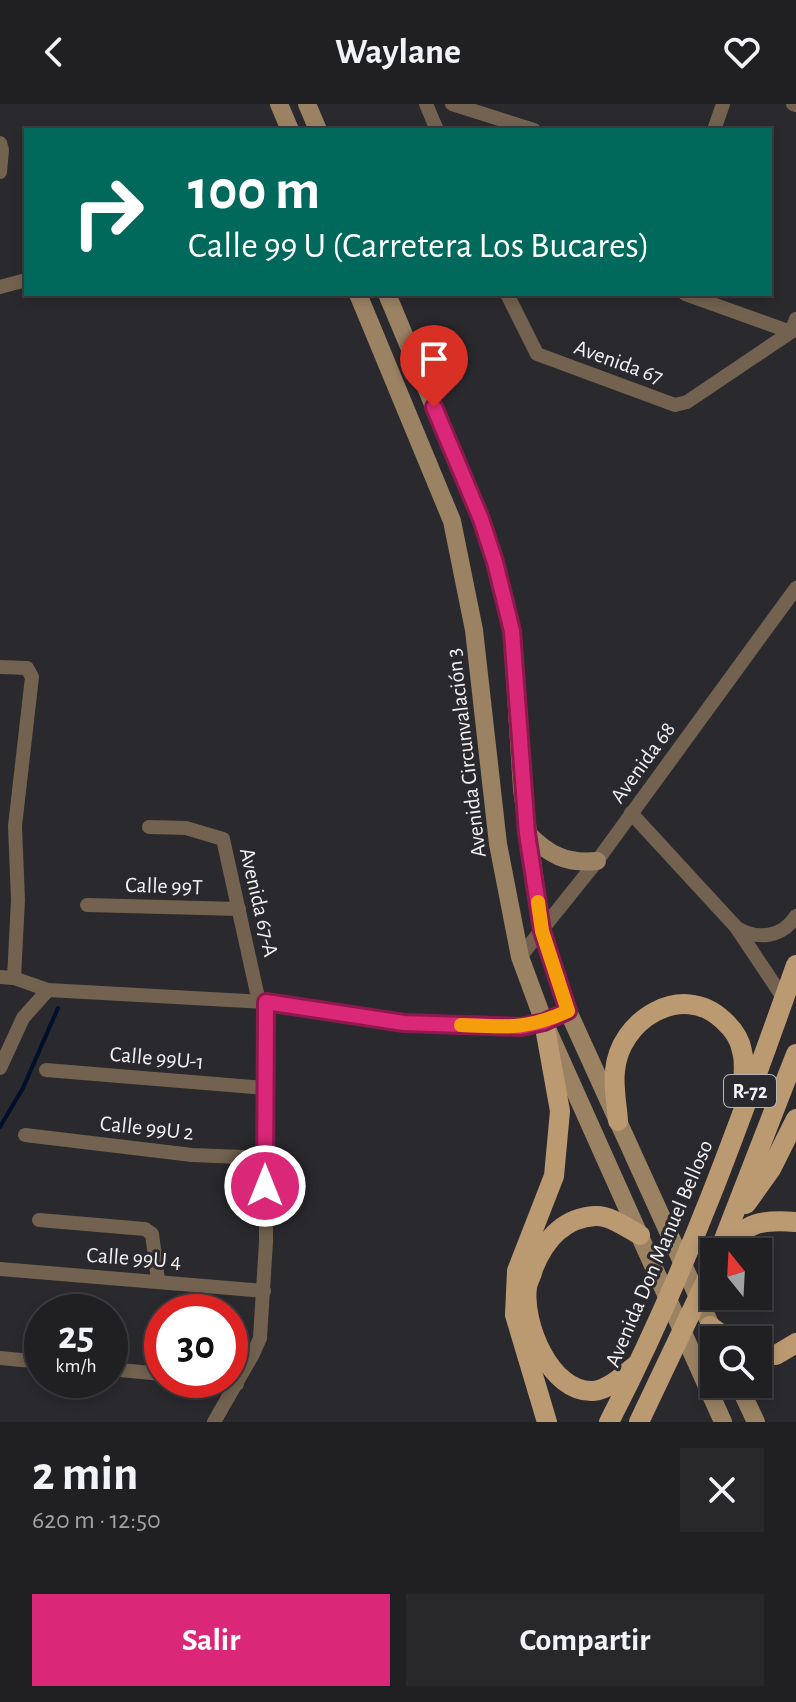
<!DOCTYPE html>
<html lang="es">
<head>
<meta charset="utf-8">
<style>
  body { margin:0; font-family:"Alegreya Sans",sans-serif; background:#28272a; color:#f1f3f6; height:100vh; display:flex; flex-direction:column; font-size:30px; white-space:nowrap }
  * { box-sizing:border-box; margin:0 }
  p { font-size:26px; color:#a2a2a5 }
  .icon { flex:none; width:44px; height:44px; fill:none; stroke:currentColor; stroke-width:2; stroke-linecap:round; stroke-linejoin:round }
  .map { position:relative; height:1318px; overflow:hidden }
  .drawer { display:flex; flex-direction:column; background:#201f22; flex:1 }
  .drawer>* { flex:none }
  .banner { position:absolute; left:24px; top:24px; width:748px; height:168px; border-radius:0px; box-shadow:0 4px 12px #0003,0 0 0 2px #3d3d40; background:#00695c; color:#fff; overflow:hidden }
  .needle { width:52px; rotate:342deg }
  .tools { position:absolute; left:700px; top:1134px; display:grid; gap:16px }
  .tools a { display:grid; place-items:center; width:72px; height:72px; border-radius:0px; background:#201f22; box-shadow:0 4px 12px #0003,0 0 0 2px #3d3d40; font-size:40px }
  .speed { position:absolute; left:24px; top:1190px; display:flex; gap:16px; font-size:40px; font-weight:700; text-align:center }
  .speed>* { display:grid; place-content:center; width:104px; height:104px; border-radius:50%; background:#201f22; box-shadow:0 4px 12px #0003,0 0 0 2px #3d3d40; line-height:1 }
  .speed small { font-size:20px; font-weight:400 }
  .speed .limit { border:12px solid #d22; background:#fff; color:#111 }
  .pin { position:absolute; display:grid; place-items:center; width:68px; height:68px; color:#fff; margin:-82px -34px; border-radius:50% 50% 50% 0; rotate:-45deg; box-shadow:0 0 8px #0007 }
  .pin .icon { rotate:45deg }
  .me { position:absolute; width:88px; margin:-44px; rotate:0deg; stroke-linejoin:round; filter:drop-shadow(0 0 6px #0008) }
  .turn { display:flex; align-items:center; gap:28px; height:168px; padding:0 32px; font-size:36px }
  .turn .icon { width:104px; height:104px; stroke-width:2.5 }
  .turn b { display:block; font-size:56px; line-height:68px }
  .round { display:grid; place-items:center; flex:none; width:84px; height:84px; border-radius:0px; background:#28272a }
  .head { display:flex; align-items:center; justify-content:space-between; height:136px; padding:0 32px }
  h1 { font-size:48px; font-weight:700; line-height:60px }
  .button { display:flex; gap:16px; margin-top:auto; padding:16px 32px }
  .button a { flex:1; height:92px; border-radius:0px; background:#db2777; color:#fff; font-size:32px; font-weight:700; line-height:92px; text-align:center }
  .button a+a { background:#28272a; color:#f1f3f6 }
  header { display:flex; justify-content:space-between; align-items:center; height:104px; padding:0 32px; background:#201f22; font-size:36px; font-weight:700 }
  .map>svg:first-child { display:block }
  .lines { fill:none; stroke-linecap:round; stroke-linejoin:round }
  .stream { stroke:#000f2a; stroke-width:4 }
  .minor { stroke:#72624f; stroke-width:14 }
  .secondary { stroke:#9b8263; stroke-width:18 }
  .primary { stroke:#bb9a72; stroke-width:20 }
  .route-casing { stroke:#8e194d; stroke-width:20 }
  .route { stroke:#db2777; stroke-width:14 }
  .slow { stroke:#f59e0b; stroke-width:14 }
  .labels { text-anchor:middle; stroke-width:6; stroke-linejoin:round; paint-order:stroke }
  .shield { fill:#2a292e; stroke:#b7b6ba; stroke-width:2 }
  .shield-label { font-size:20px; font-weight:bold; fill:#f4f3f6 }
  .street-label { font-size:22px; fill:#f4f3f6; stroke:#2a292e }
</style>
</head>
<body>
<header><svg class="icon" aria-label="back" viewBox="0 0 24 24"><path d="M15 5l-7 7 7 7"/></svg>Waylane<svg class="icon" aria-label="heart" viewBox="0 0 24 24"><path d="M12 20l-8-8c-3-5 5-10 8-4 3-6 11-1 8 4z"/></svg></header>
<div class="map">
<svg width="796" height="1318" viewBox="0 0 796 1318">
  <rect width="100%" height="100%" fill="#2a292e"/>
  <g class="lines">
    <!-- stream -->
    <path class="stream" d="M0,1023L23,984L58,904"/>
    <!-- minor -->
    <g class="minor">
      <path d="M426,0L437,26"/>
      <path d="M452,0L534,26"/>
      <path d="M793,0L796,1"/>
      <path d="M714,26L723,0"/>
      <path d="M0,39L2,46L0,68"/>
      <path d="M0,183L26,176"/>
      <path d="M507,190L537,250L675,301L687,298L791,228L796,215"/>
      <path d="M685,190L791,228"/>
      <path d="M0,563L27,564L32,573L15,722L18,796L14,874"/>
      <path d="M631,709L736,823L784,895"/>
      <path d="M149,723L186,724L223,735L259,898"/>
      <path d="M87,801L239,805"/>
      <path d="M737,824C757,836 782,834 796,812"/>
      <path d="M520,853L597,757L796,484"/>
      <path d="M0,873L14,874L48,886L266,898L404,919L521,923L544,918L568,907"/>
      <path d="M0,964L23,914L48,886"/>
      <path d="M46,966L265,984"/>
      <path d="M25,1031L192,1051L265,1054"/>
      <path d="M39,1116L145,1125L152,1130L158,1176"/>
      <path d="M0,1165L264,1187"/>
      <path d="M0,1254L42,1258"/>
      <path d="M110,1265L162,1270"/>
      <path d="M208,1276L237,1280"/>
      <path d="M214,1318L253,1250L260,1234L266,1138V898"/>
    </g>
    <!-- secondary -->
    <g class="secondary">
      <path d="M279,0L290,26"/>
      <path d="M307,0L318,26"/>
      <path d="M358,190L452,417L474,526L498,740L520,853L544,918L723,1318"/>
      <path d="M387,190L481,415L495,458L512,527L522,685L542,827L568,907L716,1233"/>
      <path d="M527,729C549,751 566,760 597,757"/>
      <path d="M738,1280L756,1318"/>
    </g>
    <!-- primary -->
    <g class="primary">
      <path d="M544,918L560,1007L554,1072L517,1167L515,1211L547,1318"/>
      <path d="M618,1017C617,1001 613,983 615,967C619,916 682,877 723,916C732,924 740,935 742,947C746,961 743,976 742,990"/>
      <path d="M746,1100L771,1065L796,1015"/>
      <path d="M724,1145C746,1118 763,1115 796,1118"/>
      <path d="M719,1148L796,950"/>
      <path d="M710,1222L729,1236"/>
      <path d="M758,1249L776,1251L796,1239"/>
      <path d="M635,1262C624,1271 608,1286 593,1287C550,1289 522,1219 527,1183C528,1177 532,1171 533,1165C544,1137 562,1114 595,1112C610,1111 627,1124 640,1131"/>
      <path d="M609,1318C685,1172 741,1016 796,861"/>
      <path d="M639,1318L714,1160"/>
    </g>
  </g>
  <g class="lines">
    <defs>
      <path id="route" d="M265,1082L266,898L404,919L521,923L544,918L568,907L542,827L527,729L512,527L495,458L481,415L434,303"/>
    </defs>
    <!-- route casing -->
    <use href="#route" class="route-casing"/>
    <!-- route -->
    <use href="#route" class="route"/>
    <!-- slow -->
    <path class="slow" d="M461,921C505,923 527,926 568,907L542,827L538,798"/>
  </g>
  <g class="labels">
    <!-- shield labels -->
    <rect class="shield" x="724" y="971" width="52" height="32" rx="6"/>
    <g class="shield-label">
      <text x="750" y="994">R-72</text>
    </g>
    <!-- street labels -->
    <g class="street-label">
      <text transform="translate(619 257) rotate(20)" y="8">Avenida 67</text>
      <text transform="translate(465 649) rotate(-97)" y="8">Avenida Circunvalación 3</text>
      <text transform="translate(642 658) rotate(-54)" y="8">Avenida 68</text>
      <text transform="translate(164 781) rotate(2)" y="8">Calle 99T</text>
      <text transform="translate(260 798) rotate(77)" y="8">Avenida 67-A</text>
      <text transform="translate(157 953) rotate(5)" y="8">Calle 99U-1</text>
      <text transform="translate(147 1023) rotate(6)" y="8">Calle 99U 2</text>
      <text transform="translate(658 1149) rotate(-67)" y="8">Avenida Don Manuel Belloso</text>
      <text transform="translate(134 1153) rotate(4)" y="8">Calle 99U 4</text>
    </g>
  </g>
</svg>
<div class="tools">
<a><svg class="needle" viewBox="-14 -14 28 28"><path d="M0-13l5 13h-10z" fill="#e53935"/><path d="M0 13l5-13h-10z" fill="#a2a2a5"/></svg></a>
<a><svg class="icon" aria-label="search" viewBox="0 0 24 24"><circle cx="10" cy="10" r="6"/><path d="M15 15l6 6"/></svg></a>
</div>
<div class="speed"><div>25<small>km/h</small></div><div class="limit">30</div></div>
<div class="pin" style="left:434px;top:303px;background:#d93025"><svg class="icon" aria-label="arrive" viewBox="0 0 24 24"><path d="M6 21V4h12l-3 4 3 4H6"/></svg></div>
<svg class="me" style="left:265px;top:1082px" viewBox="-20 -20 40 40"><circle r="17" fill="#db2777" stroke="#fff" stroke-width="3"/><path d="M0-11L8 9 0 5-8 9z" fill="#fff"/></svg>
<div class="banner">
<div class="turn"><svg class="icon" aria-label="right" viewBox="0 0 24 24"><path d="M7 20v-9h11M14 6l5 5-5 5"/></svg><div><b>100 m</b>Calle 99 U (Carretera Los Bucares)</div></div>
</div>
</div>
<section class="drawer">
<div class="head"><div><h1>2 min</h1><p>620 m · 12:50</p></div><a class="round"><svg class="icon" aria-label="close" viewBox="0 0 24 24"><path d="M6 6l12 12M18 6L6 18"/></svg></a></div>
<div class="button"><a>Salir</a><a>Compartir</a></div>
</section>
</body>
</html>
